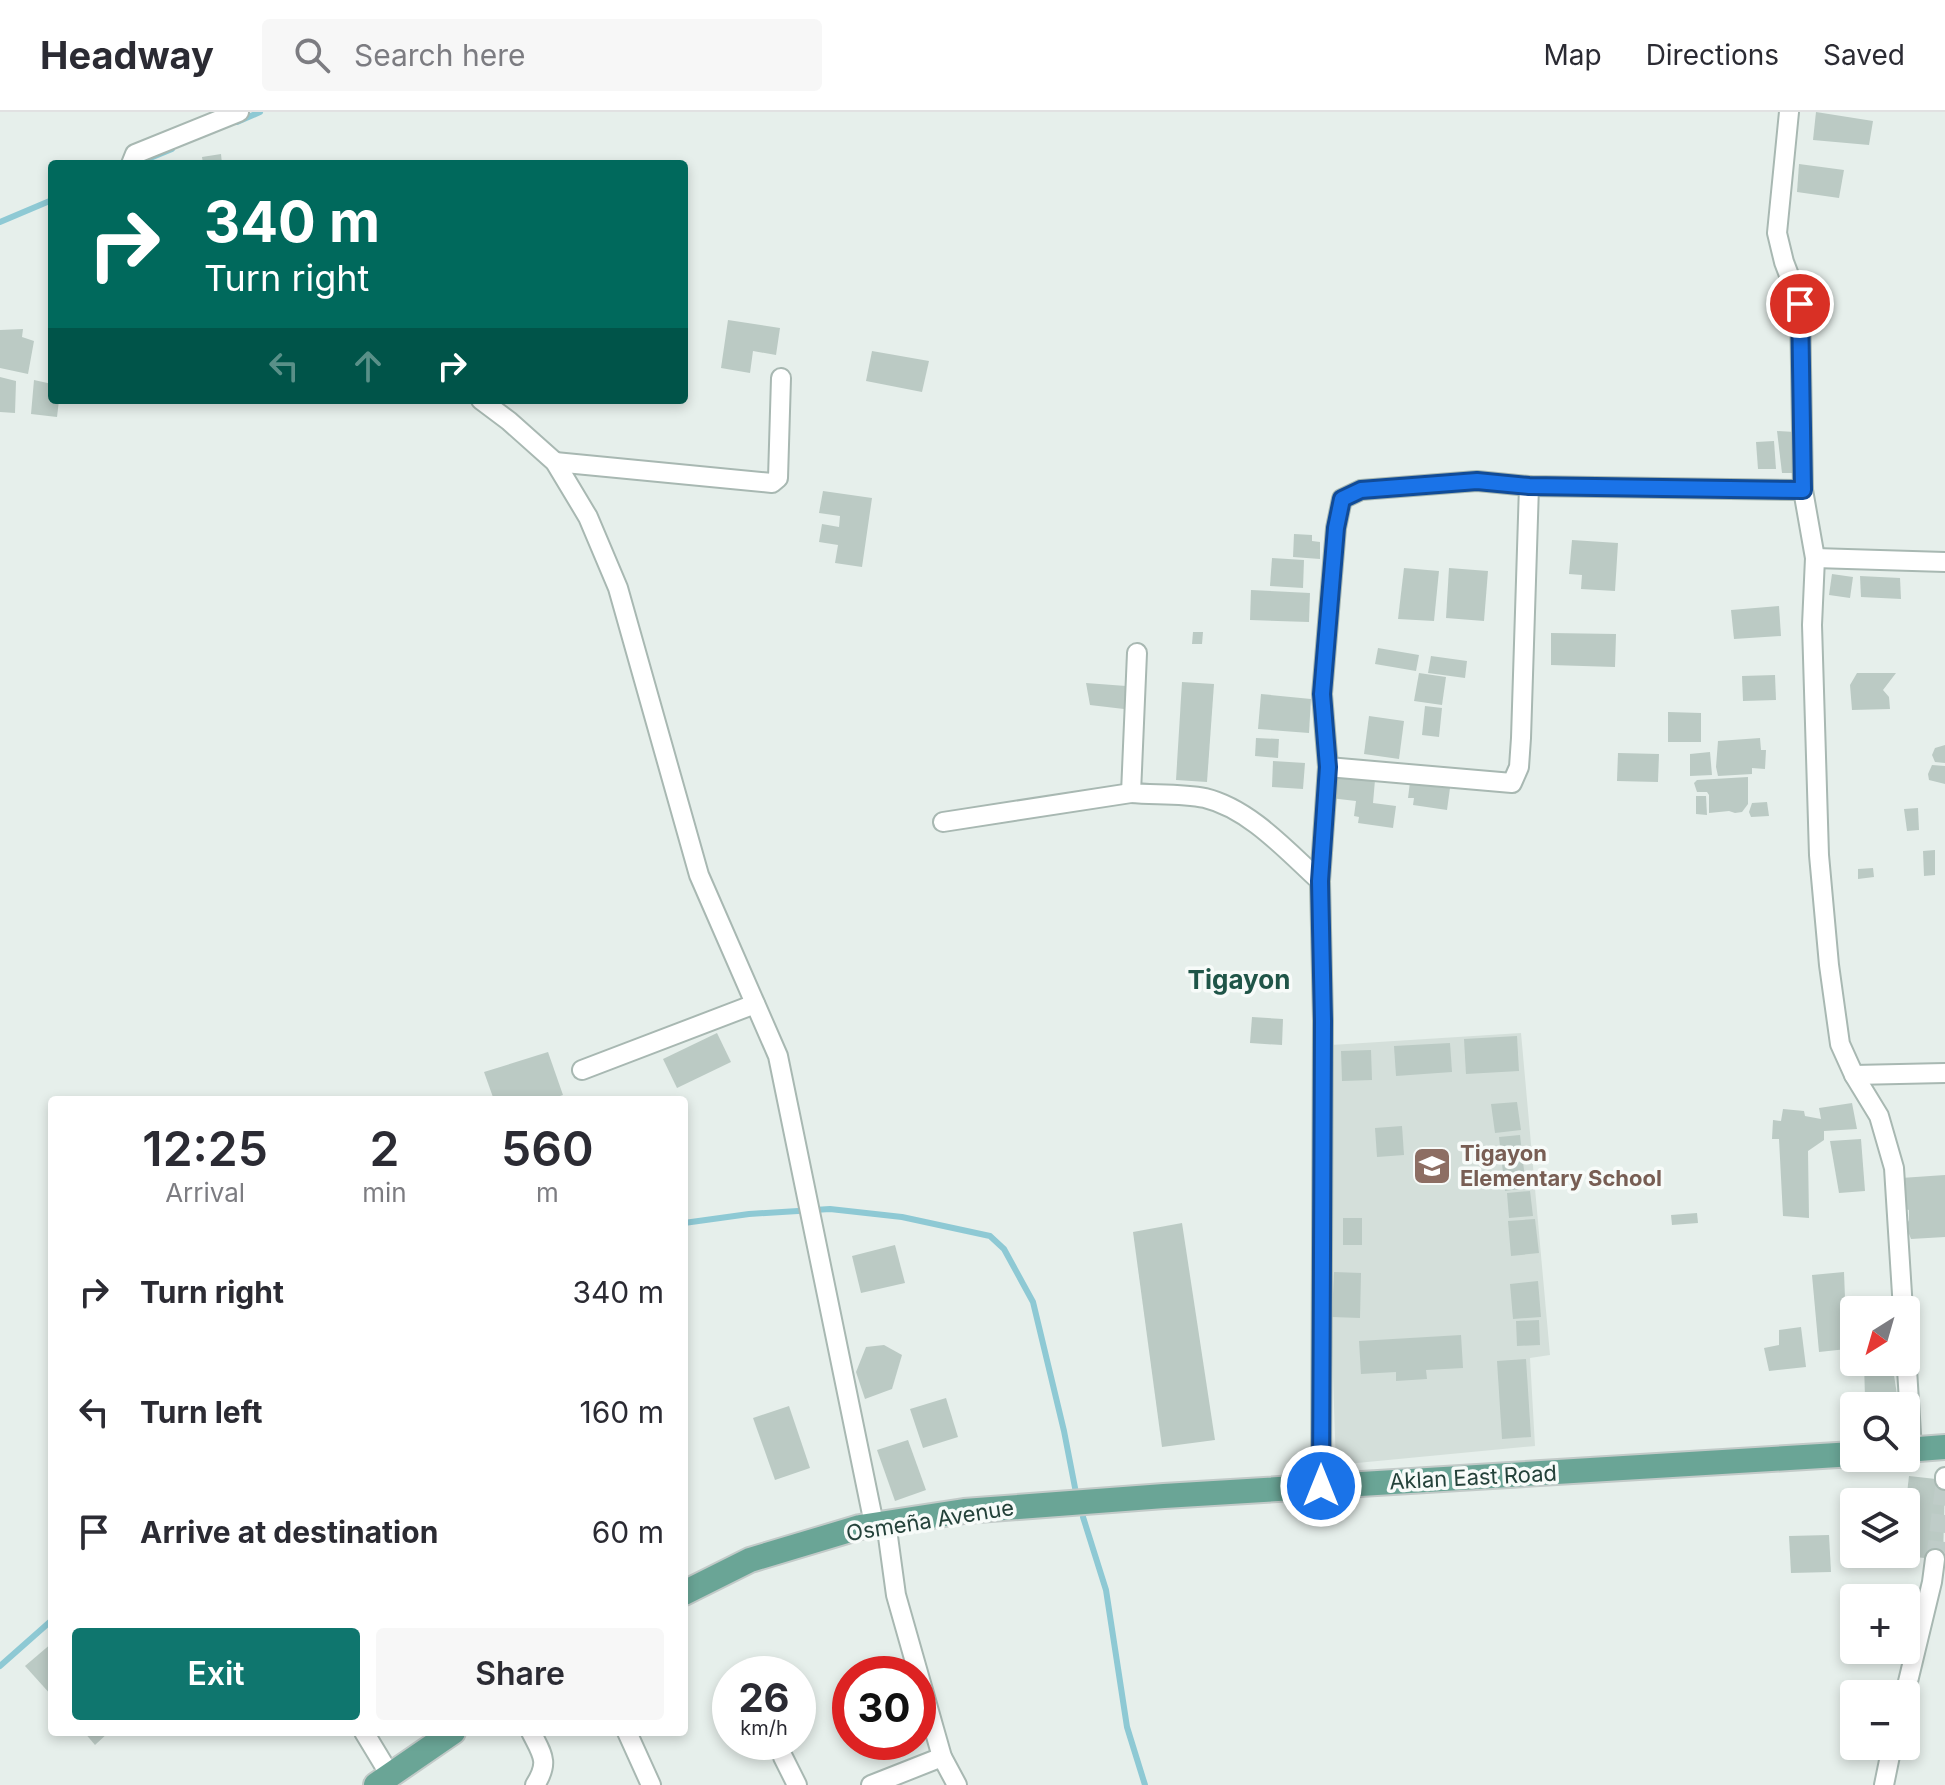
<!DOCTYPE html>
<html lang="en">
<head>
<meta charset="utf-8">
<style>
  body { margin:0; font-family:Inter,sans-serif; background:#f7f7f7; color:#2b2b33; height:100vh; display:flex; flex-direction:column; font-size:30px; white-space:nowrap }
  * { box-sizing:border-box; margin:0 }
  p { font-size:26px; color:#7c7c81 }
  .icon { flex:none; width:44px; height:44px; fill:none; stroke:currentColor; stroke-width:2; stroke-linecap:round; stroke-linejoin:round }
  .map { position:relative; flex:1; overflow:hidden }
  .side { position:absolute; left:48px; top:984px; width:640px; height:640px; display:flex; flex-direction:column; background:#fff; border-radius:8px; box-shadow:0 4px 12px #0003 }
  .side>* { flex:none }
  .top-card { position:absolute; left:48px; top:48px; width:640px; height:244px; border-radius:8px; box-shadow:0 4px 12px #0003; background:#00695c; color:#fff; overflow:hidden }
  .needle { width:52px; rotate:217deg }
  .fabs { position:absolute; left:1840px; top:1184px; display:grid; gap:16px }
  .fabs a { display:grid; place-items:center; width:80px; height:80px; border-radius:8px; background:#fff; box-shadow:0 4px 12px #0003; font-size:40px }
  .speed { position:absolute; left:712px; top:1544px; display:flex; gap:16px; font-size:40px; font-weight:700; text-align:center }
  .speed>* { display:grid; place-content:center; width:104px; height:104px; border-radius:50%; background:#fff; box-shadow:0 4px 12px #0003; line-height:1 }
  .speed small { font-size:20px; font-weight:400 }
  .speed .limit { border:12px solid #d22; background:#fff; color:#111 }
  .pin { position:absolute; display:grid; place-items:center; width:68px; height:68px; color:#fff; margin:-34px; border:4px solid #fff; border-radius:50%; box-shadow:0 2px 8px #0007 }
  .me { position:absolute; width:88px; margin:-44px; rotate:0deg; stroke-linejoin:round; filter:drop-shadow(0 0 6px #0008) }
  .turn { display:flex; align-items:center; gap:28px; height:168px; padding:0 24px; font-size:36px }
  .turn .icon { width:104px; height:104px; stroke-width:2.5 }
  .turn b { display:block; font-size:56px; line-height:68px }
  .lanes { display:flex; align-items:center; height:76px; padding:0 24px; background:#0003; justify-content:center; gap:40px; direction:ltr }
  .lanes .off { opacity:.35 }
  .eta { display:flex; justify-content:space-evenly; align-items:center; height:136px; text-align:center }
  .eta b { font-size:48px; font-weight:600; line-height:56px }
  .cta { display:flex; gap:16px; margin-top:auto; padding:16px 24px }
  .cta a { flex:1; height:92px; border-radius:8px; background:#0f766e; color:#fff; font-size:32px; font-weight:600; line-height:92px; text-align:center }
  .cta a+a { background:#f7f7f7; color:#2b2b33 }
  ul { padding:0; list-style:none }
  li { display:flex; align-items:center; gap:24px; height:120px; padding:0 24px }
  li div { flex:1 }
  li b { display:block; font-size:30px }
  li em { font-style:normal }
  header { display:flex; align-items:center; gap:48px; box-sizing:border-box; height:112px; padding:0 40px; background:#fff; border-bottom:2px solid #e1e1e2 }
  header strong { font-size:38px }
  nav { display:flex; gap:44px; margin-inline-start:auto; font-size:28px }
  .search { width:560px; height:72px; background:#f7f7f7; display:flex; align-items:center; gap:20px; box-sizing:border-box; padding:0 28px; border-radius:8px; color:#7c7c81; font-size:30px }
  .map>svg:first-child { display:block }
  .built { fill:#d4dfda }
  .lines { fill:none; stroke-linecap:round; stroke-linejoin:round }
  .stream { stroke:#8ec9d4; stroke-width:6 }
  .building { fill:#bbcac4 }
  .minor-tunnel { stroke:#bfccc8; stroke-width:18; stroke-dasharray:18 9; stroke-linecap:butt }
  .minor-casing { stroke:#a8b8b2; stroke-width:22 }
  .primary-casing { stroke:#c2cac8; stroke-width:28 }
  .minor { stroke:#fff; stroke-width:18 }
  .primary { stroke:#6aa596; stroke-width:24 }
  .route-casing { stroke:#114b97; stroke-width:20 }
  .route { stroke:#1a73e8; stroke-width:14 }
  .labels { text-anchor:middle; stroke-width:7; stroke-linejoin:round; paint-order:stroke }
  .education-label { font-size:22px; font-weight:bold; fill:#785e54; stroke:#f7fbf9; text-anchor:start }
  .street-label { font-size:22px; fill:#24423a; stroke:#f7fbf9 }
  .quarter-label { font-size:26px; font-weight:bold; fill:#1f5548; stroke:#f7fbf9 }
</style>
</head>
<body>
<header>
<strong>Headway</strong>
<div class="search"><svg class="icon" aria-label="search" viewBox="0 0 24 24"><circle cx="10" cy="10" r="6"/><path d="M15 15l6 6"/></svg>Search here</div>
<nav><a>Map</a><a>Directions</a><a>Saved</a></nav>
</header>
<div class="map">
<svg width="1945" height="1673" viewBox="0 0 1945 1673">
  <rect width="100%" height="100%" fill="#e6efeb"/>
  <!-- built -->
  <path class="built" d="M1521,921L1550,1243L1530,1246L1535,1334L1336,1353L1330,1174L1331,933Z"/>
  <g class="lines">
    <!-- stream -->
    <g class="stream">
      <path d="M237,10L260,0"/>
      <path d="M138,51L172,37"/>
      <path d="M0,110L52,88"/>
      <path d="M684,1111L749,1102L830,1097L902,1105L990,1124L1004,1137L1033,1190L1064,1319L1077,1386"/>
      <path d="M1083,1405L1106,1478L1127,1615L1145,1673"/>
      <path d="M0,1554L52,1508"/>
    </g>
  </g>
  <!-- building -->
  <g class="building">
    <path d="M1816,0L1873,9L1869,33L1813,28Z"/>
    <path d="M221,42L222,52H203L202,45Z"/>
    <path d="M1799,52L1844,58L1839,86L1797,80Z"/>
    <path d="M728,208L780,216L776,243L753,239L750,261L721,256Z"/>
    <path d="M23,217L22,225L34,229L28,262L0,256V218Z"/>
    <path d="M872,239L929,249L922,280L866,269Z"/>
    <path d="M0,265L16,269L15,301L0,300Z"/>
    <path d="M34,268L52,272V288H59L57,305L31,302Z"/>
    <path d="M1777,319L1795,320V361H1782Z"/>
    <path d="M1774,329L1776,357H1758L1756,330Z"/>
    <path d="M823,379L872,386L862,455L835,451L838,433L819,430L822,412L839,415L840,404L819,401Z"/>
    <path d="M1294,422L1312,423V429L1320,430V447L1293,445Z"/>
    <path d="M1572,428L1618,431L1615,479L1581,477L1582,463L1569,462Z"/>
    <path d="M1272,446L1304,448L1303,476L1270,474Z"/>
    <path d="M1404,456L1439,459L1434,509L1398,507Z"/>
    <path d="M1449,456L1488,459L1484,509L1446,506Z"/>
    <path d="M1832,462L1853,465L1850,486L1829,483Z"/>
    <path d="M1860,464L1900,466L1901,487L1861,485Z"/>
    <path d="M1251,478L1310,481L1309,510L1250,508Z"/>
    <path d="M1779,494L1781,524L1734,527L1731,498Z"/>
    <path d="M1193,520H1203L1202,532H1192Z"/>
    <path d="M1551,521L1616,522L1615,555L1551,553Z"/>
    <path d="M1378,536L1419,543L1416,559L1375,552Z"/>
    <path d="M1431,544L1467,549L1465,566L1428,561Z"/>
    <path d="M1419,561L1446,565L1442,593L1414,589Z"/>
    <path d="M1857,561H1896L1883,578L1889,585L1890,597L1852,598L1850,573Z"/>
    <path d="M1775,563L1776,588L1743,589L1742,564Z"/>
    <path d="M1182,570L1214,572L1207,670L1176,668Z"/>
    <path d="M1086,571L1126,574L1124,597L1090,593Z"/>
    <path d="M1261,582L1311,587L1309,621L1258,617Z"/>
    <path d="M1425,594L1442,596L1439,625L1422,623Z"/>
    <path d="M1668,600L1701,601V630H1668Z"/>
    <path d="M1369,604L1404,609L1399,647L1364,642Z"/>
    <path d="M1256,626L1279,627L1278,646L1255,644Z"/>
    <path d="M1760,626L1761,638H1766L1765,657L1752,656V662L1718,664L1716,655L1718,629Z"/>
    <path d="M1945,633V651L1935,650L1932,643L1935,636Z"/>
    <path d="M1710,640L1712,663L1690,664V642Z"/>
    <path d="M1618,641L1659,642L1658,670L1617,669Z"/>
    <path d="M1273,649L1305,651L1303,677L1272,675Z"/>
    <path d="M1932,653L1945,654V672L1929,668L1928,662Z"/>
    <path d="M1333,664L1375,668L1373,691L1396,694L1393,716L1358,711L1359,705L1354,704L1356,689L1330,686Z"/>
    <path d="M1748,665V692L1742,700L1735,701L1729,699L1709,701V683L1707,680H1697L1694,671L1697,668Z"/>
    <path d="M1410,670L1450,676L1447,698L1413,693L1414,686H1408Z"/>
    <path d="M1696,684H1706L1707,703L1696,702Z"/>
    <path d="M1767,690L1769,704L1751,705L1749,700L1752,691Z"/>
    <path d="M1918,696L1919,718L1907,719L1904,697Z"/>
    <path d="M1935,738V763L1924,764L1923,739Z"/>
    <path d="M1873,756L1874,765L1858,767V757Z"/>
    <path d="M1252,905L1283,907L1282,933L1250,931Z"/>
    <path d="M717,921L731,950L677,976L663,947Z"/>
    <path d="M1517,924L1519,959L1466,962L1464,927Z"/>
    <path d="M1450,931L1452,960L1396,964L1394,934Z"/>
    <path d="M1371,938L1372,968L1342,969L1341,939Z"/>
    <path d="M548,940L563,983L548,988H494L484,960Z"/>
    <path d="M1517,990L1521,1018L1495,1021L1491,992Z"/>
    <path d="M1852,991L1857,1017L1824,1019V1028L1808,1039L1809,1106L1783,1104L1779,1027H1772L1773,1008L1781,1009L1783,997L1804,999L1805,1004L1821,1007L1819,996Z"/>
    <path d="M1402,1014L1404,1043L1377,1045L1375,1016Z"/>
    <path d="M1520,1023L1526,1076L1505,1079L1499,1025Z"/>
    <path d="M1861,1027L1865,1079L1839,1081L1830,1029Z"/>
    <path d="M1945,1063V1125L1911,1127L1906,1114L1909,1108V1098L1902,1096L1901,1066Z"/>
    <path d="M1530,1079L1533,1104L1509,1106L1507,1081Z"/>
    <path d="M1697,1101L1698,1111L1672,1113L1671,1103Z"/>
    <rect x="1343" y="1106" width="19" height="27"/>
    <path d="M1535,1107L1539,1141L1511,1144L1508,1109Z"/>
    <path d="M1182,1111L1215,1328L1162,1335L1133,1120Z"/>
    <path d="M895,1133L905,1171L861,1181L852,1144Z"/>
    <path d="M1334,1160L1361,1161L1360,1206L1332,1205Z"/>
    <path d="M1844,1160L1847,1237L1819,1240L1812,1163Z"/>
    <path d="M1538,1169L1541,1205L1513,1207L1510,1172Z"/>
    <path d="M1539,1208L1540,1233L1517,1234L1516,1209Z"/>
    <path d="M1801,1215L1806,1255L1769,1259L1764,1236L1779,1233V1218Z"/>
    <path d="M1461,1223L1463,1256L1426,1258L1427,1267L1396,1269V1260L1361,1262L1359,1229Z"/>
    <path d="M884,1233L902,1243L892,1277L865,1287L856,1260L866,1235Z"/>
    <path d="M1526,1247L1531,1325L1502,1327L1497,1249Z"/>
    <path d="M1864,1250H1892L1897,1283L1896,1293L1877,1294V1286H1865Z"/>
    <path d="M946,1286L958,1325L923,1336L910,1297Z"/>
    <path d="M789,1294L810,1356L775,1368L753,1306Z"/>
    <path d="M908,1328L926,1378L895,1389L877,1338Z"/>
    <path d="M1909,1364L1945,1368L1943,1448L1906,1444V1390Z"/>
    <path d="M1864,1384L1899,1388V1390H1863Z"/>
    <path d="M1829,1423L1831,1460L1791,1461L1789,1424Z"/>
    <path d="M52,1531V1584L25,1554Z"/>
    <path d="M84,1620H109L95,1633Z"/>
  </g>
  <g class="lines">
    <!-- minor-tunnel -->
    <path class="minor-tunnel" d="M1935,1447L1945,1368"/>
    <defs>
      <g id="minor">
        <path d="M1789,0L1777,121L1784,150L1800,192L1803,378L1815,446L1812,513L1819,743L1829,853L1840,932L1854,963L1879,1004L1894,1056L1903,1198"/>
        <path d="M131,52L135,42L239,0"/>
        <path d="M481,288L509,309L555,350L588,405L618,476L699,763L778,944L874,1412"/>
        <path d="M555,350L772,371L778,366L781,266"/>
        <path d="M1815,446L1945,450"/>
        <path d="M1137,541L1131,681C1154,683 1182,681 1205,686C1250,697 1287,739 1320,769"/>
        <path d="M1328,655L1512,671L1519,655L1521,626L1529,374"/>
        <path d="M943,710L1131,681"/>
        <path d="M582,958L755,892"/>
        <path d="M1854,963L1945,961"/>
        <path d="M1906,1241L1912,1338"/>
        <path d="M1945,1368V1365"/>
        <path d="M1321,1374L1323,909L1320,769L1328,655L1322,582L1336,416L1342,387L1361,378L1477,369L1529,374L1803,378"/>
        <path d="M886,1410L896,1483L942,1645L957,1673"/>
        <path d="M1905,1582L1932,1470L1935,1447"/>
        <path d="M364,1620L390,1663"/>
        <path d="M531,1620C542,1642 550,1650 535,1673"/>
        <path d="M627,1620L651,1673"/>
        <path d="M783,1645L797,1673"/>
        <path d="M871,1673L942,1645"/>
        <path d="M1884,1673L1892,1634"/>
      </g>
      <g id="primary">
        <path d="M1906,1338L1945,1335"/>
        <path d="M684,1481L750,1448L860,1415L964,1399L1164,1384L1854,1342"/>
        <path d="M376,1673L453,1620"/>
      </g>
    </defs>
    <!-- minor casing -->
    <use href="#minor" class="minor-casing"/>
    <!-- primary casing -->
    <use href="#primary" class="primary-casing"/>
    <!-- minor -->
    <use href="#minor" class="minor"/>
    <!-- primary -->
    <use href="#primary" class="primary"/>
  </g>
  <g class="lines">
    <defs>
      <path id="route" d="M1321,1374L1323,909L1320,769L1328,655L1322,582L1336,416L1342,387L1361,378L1477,369L1529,374L1803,378L1800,192"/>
    </defs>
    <!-- route casing -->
    <use href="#route" class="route-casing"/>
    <!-- route -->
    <use href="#route" class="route"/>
  </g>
  <!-- icons -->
  <defs>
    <symbol id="school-square" viewBox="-11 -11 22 22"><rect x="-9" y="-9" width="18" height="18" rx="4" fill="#8d6e63" stroke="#f7fbf9"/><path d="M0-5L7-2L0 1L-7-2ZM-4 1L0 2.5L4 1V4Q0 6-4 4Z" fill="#fff"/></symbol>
  </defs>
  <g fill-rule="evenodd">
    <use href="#school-square" x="1410" y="1032" width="44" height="44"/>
  </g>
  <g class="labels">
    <!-- education labels -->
    <g class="education-label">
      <text x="1460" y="1049">Tigayon<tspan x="1460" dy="25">Elementary School</tspan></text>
    </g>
    <!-- street labels -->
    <g class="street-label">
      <text transform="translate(1473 1365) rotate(-3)" y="8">Aklan East Road</text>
      <text transform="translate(930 1408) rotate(-9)" y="8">Osmeña Avenue</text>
    </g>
    <!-- quarter labels -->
    <g class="quarter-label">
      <text x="1239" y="877">Tigayon</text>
    </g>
  </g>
</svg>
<div class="fabs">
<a><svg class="needle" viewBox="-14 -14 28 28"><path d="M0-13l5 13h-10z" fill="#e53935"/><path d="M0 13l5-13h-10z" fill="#7c7c81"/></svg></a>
<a><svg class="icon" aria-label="search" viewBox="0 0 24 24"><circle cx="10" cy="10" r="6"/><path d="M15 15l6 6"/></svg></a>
<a><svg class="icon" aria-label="layers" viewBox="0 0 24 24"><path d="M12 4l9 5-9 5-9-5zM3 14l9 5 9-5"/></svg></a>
<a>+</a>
<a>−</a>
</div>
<div class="speed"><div>26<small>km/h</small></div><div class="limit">30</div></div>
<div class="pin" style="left:1800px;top:192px;background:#d93025"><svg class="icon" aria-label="arrive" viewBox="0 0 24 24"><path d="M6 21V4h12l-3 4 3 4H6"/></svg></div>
<svg class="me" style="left:1321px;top:1374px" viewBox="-20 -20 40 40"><circle r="17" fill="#1a73e8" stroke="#fff" stroke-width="3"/><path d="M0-11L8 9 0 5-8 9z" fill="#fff"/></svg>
<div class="top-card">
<div class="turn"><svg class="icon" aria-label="right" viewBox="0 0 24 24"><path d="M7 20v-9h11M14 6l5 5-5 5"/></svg><div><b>340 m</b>Turn right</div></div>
<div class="lanes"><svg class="icon off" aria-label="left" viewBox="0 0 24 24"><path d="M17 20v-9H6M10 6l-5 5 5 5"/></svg><svg class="icon off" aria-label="ahead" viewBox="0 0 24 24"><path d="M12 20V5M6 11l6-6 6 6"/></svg><svg class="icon" aria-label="right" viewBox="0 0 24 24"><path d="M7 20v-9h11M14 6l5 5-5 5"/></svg></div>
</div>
<section class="side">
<div class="eta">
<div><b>12:25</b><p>Arrival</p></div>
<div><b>2</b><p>min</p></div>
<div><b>560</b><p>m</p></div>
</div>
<ul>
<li><svg class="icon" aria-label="right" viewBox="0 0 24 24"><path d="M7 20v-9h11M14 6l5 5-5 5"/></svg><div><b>Turn right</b></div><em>340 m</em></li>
<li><svg class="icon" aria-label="left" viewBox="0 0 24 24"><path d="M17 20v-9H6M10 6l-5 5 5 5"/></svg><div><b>Turn left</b></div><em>160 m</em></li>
<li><svg class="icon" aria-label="arrive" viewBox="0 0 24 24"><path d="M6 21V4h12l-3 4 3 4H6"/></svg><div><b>Arrive at destination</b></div><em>60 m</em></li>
</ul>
<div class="cta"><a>Exit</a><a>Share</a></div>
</section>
</div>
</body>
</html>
